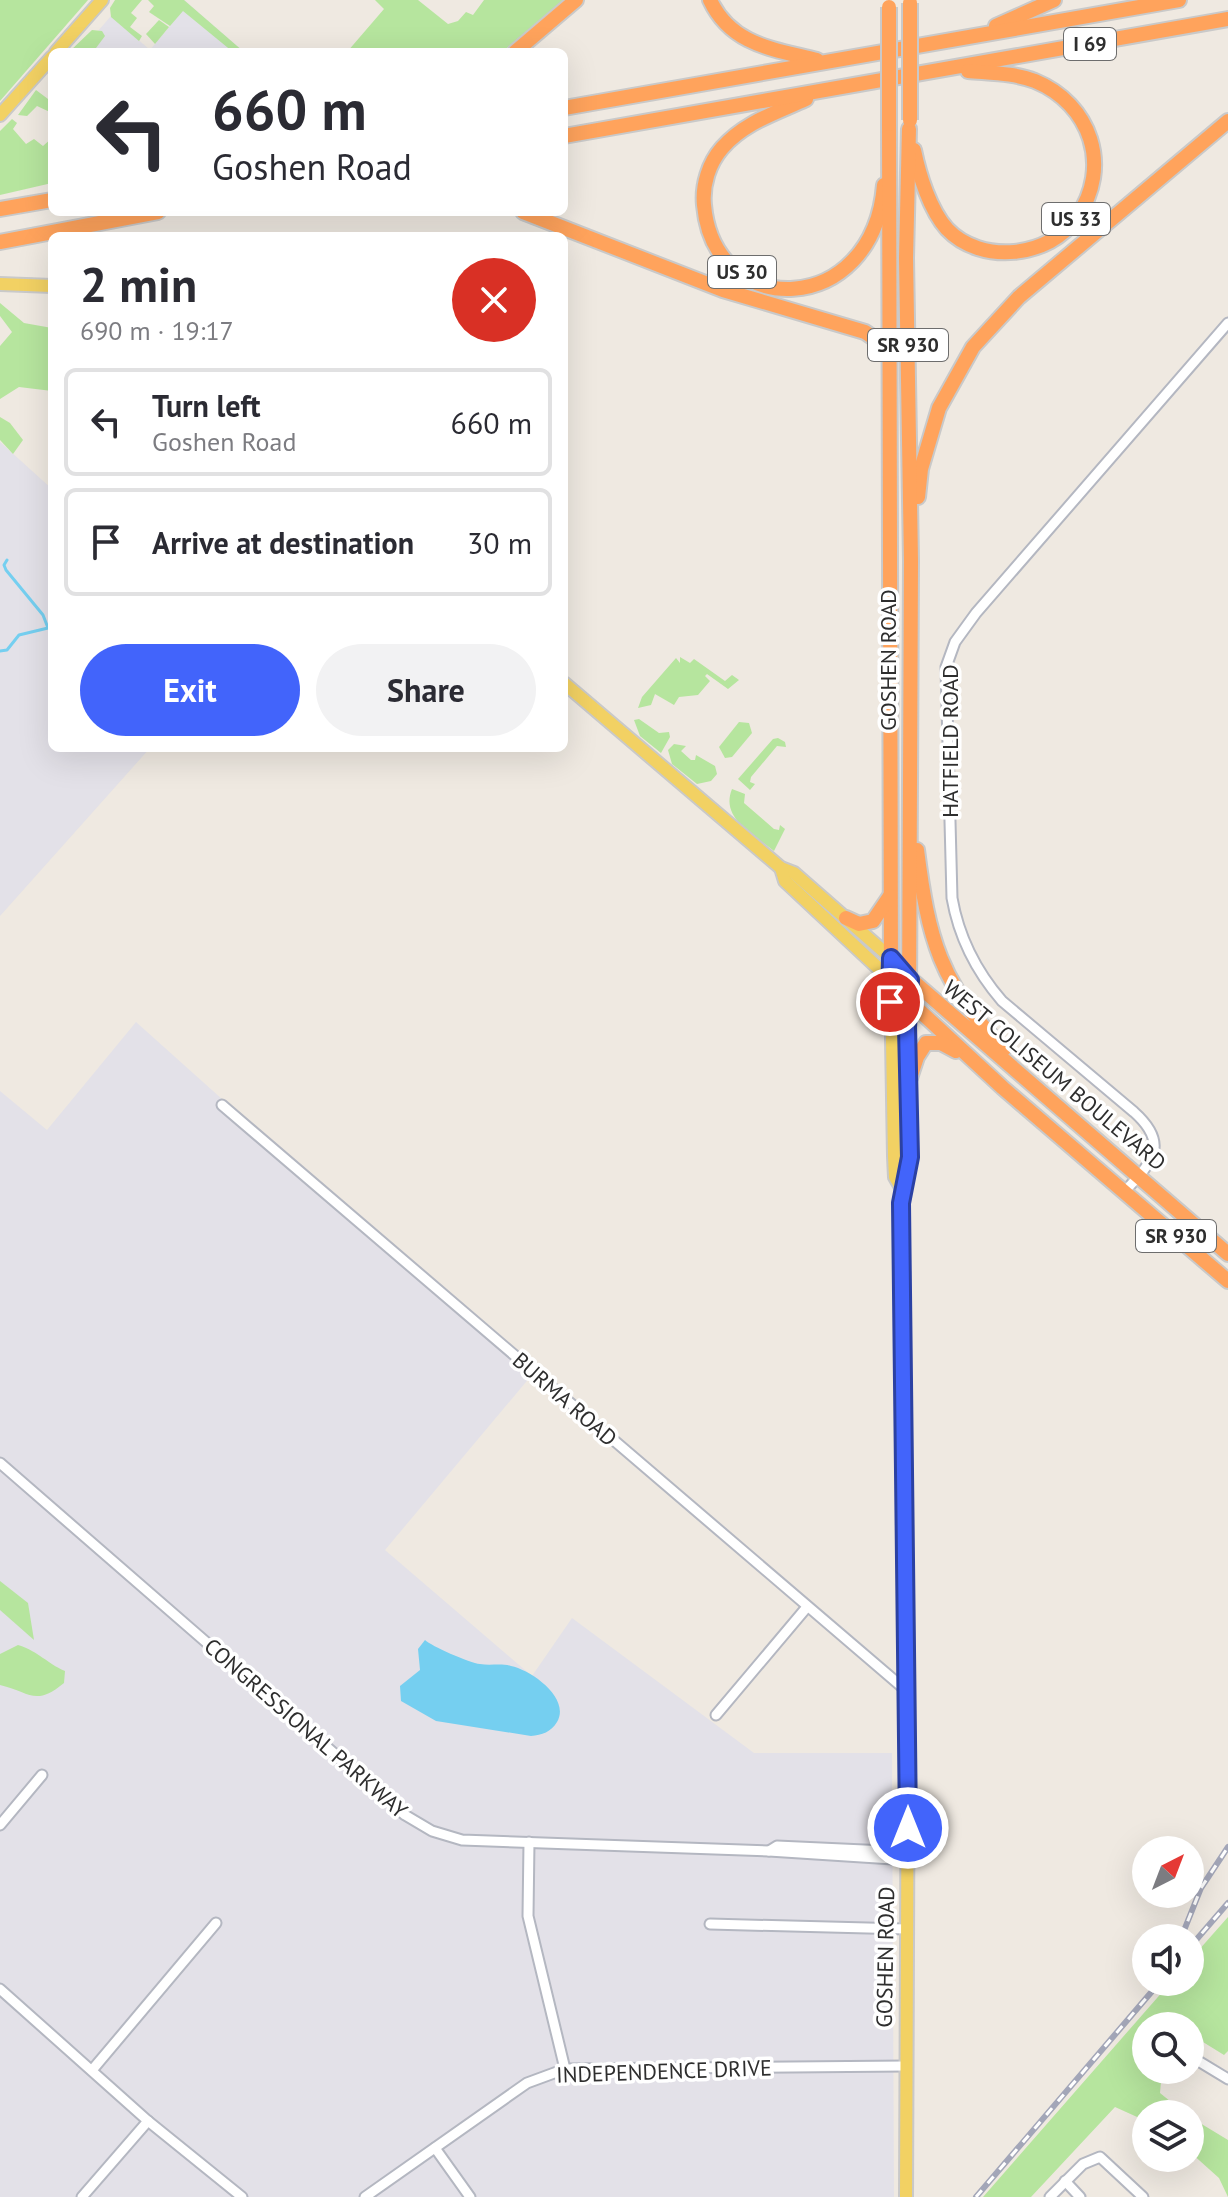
<!DOCTYPE html>
<html lang="en">
<head>
<meta charset="utf-8">
<style>
  body { margin:0; font-family:"PT Sans",sans-serif; background:#f2f2f3; color:#2b2b33; height:100vh; display:flex; flex-direction:column; font-size:30px; white-space:nowrap }
  * { box-sizing:border-box; margin:0 }
  p { font-size:26px; color:#7c7c81 }
  .icon { flex:none; width:44px; height:44px; fill:none; stroke:currentColor; stroke-width:2; stroke-linecap:round; stroke-linejoin:round }
  .map { position:relative; flex:1; overflow:hidden }
  .drawer { position:absolute; left:48px; top:232px; width:520px; height:520px; display:flex; flex-direction:column; background:#fff; border-radius:12px; box-shadow:0 8px 32px #0002 }
  .drawer>* { flex:none }
  .top-card { position:absolute; left:48px; top:48px; width:520px; height:168px; border-radius:12px; box-shadow:0 8px 32px #0002; background:#fff; color:#2b2b33; overflow:hidden }
  .needle { width:52px; rotate:42deg }
  .tools { position:absolute; left:1132px; top:1836px; display:grid; gap:16px }
  .tools a { display:grid; place-items:center; width:72px; height:72px; border-radius:50%; background:#fff; box-shadow:0 8px 32px #0002; font-size:40px }
  .pin { position:absolute; display:grid; place-items:center; width:68px; height:68px; color:#fff; margin:-34px; border:4px solid #fff; border-radius:50%; box-shadow:0 2px 8px #0007 }
  .me { position:absolute; width:88px; margin:-44px; rotate:0deg; stroke-linejoin:round; filter:drop-shadow(0 0 6px #0008) }
  .turn { display:flex; align-items:center; gap:28px; height:168px; padding:0 32px; font-size:36px }
  .turn .icon { width:104px; height:104px; stroke-width:2.5 }
  .turn b { display:block; font-size:56px; line-height:68px }
  .round { display:grid; place-items:center; flex:none; width:84px; height:84px; border-radius:42px; background:#f2f2f3 }
  .summary { display:flex; align-items:center; justify-content:space-between; height:136px; padding:0 32px }
  h1 { font-size:48px; font-weight:800; line-height:60px }
  .button { display:flex; gap:16px; margin-top:auto; padding:16px 32px }
  .button a { flex:1; height:92px; border-radius:48px; background:#4264fb; color:#fff; font-size:32px; font-weight:800; line-height:92px; text-align:center }
  .button a+a { background:#f2f2f3; color:#2b2b33 }
  ul { padding:0; list-style:none }
  li { display:flex; align-items:center; gap:24px; height:108px; margin:0 16px 12px; padding:0 16px; border:4px solid #e1e1e2; border-radius:12px }
  li div { flex:1 }
  li b { display:block; font-size:30px }
  li em { font-style:normal }
  .map>svg:first-child { display:block }
  .industrial { fill:#e3e1e8 }
  .green { fill:#b6e59e }
  .water { fill:#75cff0 }
  .lines { fill:none; stroke-linecap:round; stroke-linejoin:round }
  .stream { stroke:#75cff0; stroke-width:3 }
  .minor-casing { stroke:#b4b7c1; stroke-width:13 }
  .major-casing { stroke:#c9c9c9; stroke-width:16 }
  .highway-casing { stroke:#c9c9c9; stroke-width:18 }
  .minor { stroke:#fff; stroke-width:9 }
  .major { stroke:#f2d163; stroke-width:12 }
  .highway { stroke:#ffa35c; stroke-width:14 }
  .rail-casing { stroke:#a3a6b8; stroke-width:6 }
  .rail { stroke:#fff; stroke-width:3; stroke-dasharray:9; stroke-linecap:butt }
  .highway-bridge-casing { stroke:#c9c9c9; stroke-width:18; stroke-linecap:butt }
  .highway-bridge { stroke:#ffa35c; stroke-width:14 }
  .route-casing { stroke:#2b41a3; stroke-width:20 }
  .route { stroke:#4264fb; stroke-width:14 }
  .labels { text-anchor:middle; stroke-width:7; stroke-linejoin:round; paint-order:stroke }
  .shield { fill:#fff; stroke:#6d6d6d; stroke-width:2 }
  .shield-label { font-size:20px; font-weight:bold; fill:#2e2e2e }
  .street-label { font-size:22px; fill:#2e2e2e; stroke:#fff }
</style>
</head>
<body>
<div class="map">
<svg width="1228" height="2197" viewBox="0 0 1228 2197">
  <rect width="100%" height="100%" fill="#efe9e1"/>
  <!-- industrial -->
  <g class="industrial">
    <path d="M171,0H184L244,52H80L111,16L150,50L183,10Z"/>
    <path d="M0,442L52,489V748H150L0,916Z"/>
    <path d="M136,1022L531,1376L385,1550L532,1676L572,1618L754,1753H892L894,2197H0V1091L47,1130Z"/>
  </g>
  <!-- green -->
  <g class="green">
    <path d="M0,0H88L0,101Z"/>
    <path d="M115,0H142L131,13L137,18L130,27L142,36L139,41L111,17L110,8Z"/>
    <path d="M148,0H184L244,52H233L183,11L170,26L149,12L154,6Z"/>
    <path d="M375,0H418L448,24L458,21L466,12L473,15L484,0H564L502,52H347L384,9Z"/>
    <path d="M159,20L169,27L155,44L146,34Z"/>
    <path d="M92,30L102,31L105,36L93,52H69Z"/>
    <path d="M36,90L52,102V113L37,106L27,116L18,115Z"/>
    <path d="M12,119L17,123L13,129L26,144L34,139L43,146L52,138V183L0,195V131Z"/>
    <path d="M0,303L24,323L52,328V391L19,387L0,399V346L12,332L0,316Z"/>
    <path d="M0,417L10,423L23,440L13,454L0,440Z"/>
    <path d="M680,657L690,663L694,659L725,681L732,675L739,680L728,689L707,674L705,676L710,681L698,695L679,697L674,705L655,694L651,705L638,708L642,697L676,658L680,663Z"/>
    <path d="M639,719L659,733L669,732L670,737L661,753L640,736L634,720Z"/>
    <path d="M739,722L749,723L752,733L732,757L725,758L719,747Z"/>
    <path d="M778,738L785,742L786,747L777,746L751,777L750,782L755,784L750,790L738,779L773,739Z"/>
    <path d="M674,744L686,746L681,751L691,760H695L696,755L715,766L717,774L711,781L697,784L672,764L668,750Z"/>
    <path d="M732,789L745,794L744,803L774,829L779,830L780,825L785,829L774,851C753,834 720,818 732,789Z"/>
    <path d="M0,1581L28,1603L34,1640L0,1610Z"/>
    <path d="M18,1645C40,1652 46,1663 65,1671L64,1683C35,1707 30,1692 0,1685V1654Z"/>
    <path d="M1228,1917V2051L1224,2055L1190,2034V2026H1146V2070H1162L1160,2093L1186,2114H1146V2121L1115,2107L1031,2197H983L1171,1982H1190V1960Z"/>
    <path d="M1190,2117L1228,2140V2197L1219,2178L1190,2152Z"/>
  </g>
  <!-- water -->
  <path class="water" d="M425,1640C431,1646 470,1663 480,1664C490,1666 501,1663 511,1666C531,1670 571,1698 557,1722C551,1732 542,1735 531,1736L436,1721L401,1701L400,1686L420,1670L418,1649Z"/>
  <g class="lines">
    <!-- stream -->
    <path class="stream" d="M0,651L7,650L19,635L48,628L43,615L6,570L4,565L7,560"/>
    <defs>
      <g id="minor">
        <path d="M222,1105L908,1692"/>
        <path d="M1124,1192C1151,1163 1171,1145 1134,1112L1002,1001C976,971 959,938 952,898L946,667L955,642L976,613L1228,323"/>
        <path d="M0,1463L405,1815L432,1831L462,1840L769,1851L908,1860"/>
        <path d="M716,1715L807,1607"/>
        <path d="M0,1825L42,1775"/>
        <path d="M529,1842L528,1916L565,2069"/>
        <path d="M769,1851L777,1846L908,1852"/>
        <path d="M710,1924L906,1929"/>
        <path d="M0,1989L148,2121L242,2197"/>
        <path d="M1190,2056L1228,2079"/>
        <path d="M93,2069L216,1923"/>
        <path d="M435,2148L470,2197"/>
        <path d="M1065,2181L1080,2197"/>
        <path d="M82,2197L148,2121"/>
        <path d="M365,2197L527,2083L565,2069L906,2066"/>
        <path d="M1050,2197L1083,2164L1100,2157L1143,2197"/>
      </g>
      <g id="major">
        <path d="M56,52L102,0"/>
        <path d="M0,115L52,57"/>
        <path d="M0,284L52,286"/>
        <path d="M564,683L781,868L794,873L891,958"/>
        <path d="M781,868L785,881L891,980L894,1156L895,1177L902,1189"/>
        <path d="M906,2197L908,1692L901,1203L910,1157L909,1001"/>
      </g>
      <g id="highway">
        <path d="M710,0C731,45 773,49 817,60"/>
        <path d="M996,26L1054,0"/>
        <path d="M515,52L576,0"/>
        <path d="M806,99C776,113 745,122 722,148C709,163 702,185 704,205C714,321 873,319 884,185"/>
        <path d="M564,108L1179,0"/>
        <path d="M889,124L891,980L909,1001L1003,1088L1228,1281"/>
        <path d="M564,136L1228,19"/>
        <path d="M914,150C919,175 930,210 947,229C981,265 1050,258 1077,217C1112,167 1091,104 1035,81C1015,73 989,73 968,71"/>
        <path d="M0,209L52,200"/>
        <path d="M523,212L723,290L865,332L888,348"/>
        <path d="M0,242L158,212"/>
        <path d="M918,497L921,469L939,408L973,347L1019,297L1228,121"/>
        <path d="M917,850C928,937 940,985 1004,1049"/>
        <path d="M846,918L859,924L873,921L890,896"/>
        <path d="M907,976L1228,1254"/>
        <path d="M909,1001L911,561L906,258L909,129"/>
        <path d="M910,1078L917,1057L926,1043H941L956,1051"/>
      </g>
    </defs>
    <!-- minor casing -->
    <use href="#minor" class="minor-casing"/>
    <!-- major casing -->
    <use href="#major" class="major-casing"/>
    <!-- highway casing -->
    <use href="#highway" class="highway-casing"/>
    <!-- minor -->
    <use href="#minor" class="minor"/>
    <!-- major -->
    <use href="#major" class="major"/>
    <!-- highway -->
    <use href="#highway" class="highway"/>
    <defs>
      <g id="rail">
        <path d="M1181,1938L1201,1888L1228,1847"/>
        <path d="M1190,1947L1228,1903"/>
        <path d="M976,2197L1160,1982"/>
      </g>
    </defs>
    <!-- rail casing -->
    <use href="#rail" class="rail-casing"/>
    <!-- rail -->
    <use href="#rail" class="rail"/>
    <defs>
      <g id="highway-bridge">
        <path d="M889,7V124"/>
        <path d="M910,120V3"/>
      </g>
    </defs>
    <!-- highway-bridge casing -->
    <use href="#highway-bridge" class="highway-bridge-casing"/>
    <!-- highway-bridge -->
    <use href="#highway-bridge" class="highway-bridge"/>
  </g>
  <g class="lines">
    <defs>
      <path id="route" d="M890,1002L891,958L910,980L907,1027L910,1157L901,1203L908,1828"/>
    </defs>
    <!-- route casing -->
    <use href="#route" class="route-casing"/>
    <!-- route -->
    <use href="#route" class="route"/>
  </g>
  <g class="labels">
    <!-- shield labels -->
    <g class="shield">
      <rect x="1064" y="28" width="52" height="32" rx="6"/>
      <rect x="1042" y="203" width="68" height="32" rx="6"/>
      <rect x="708" y="256" width="68" height="32" rx="6"/>
      <rect x="868" y="329" width="80" height="32" rx="6"/>
      <rect x="1136" y="1220" width="80" height="32" rx="6"/>
    </g>
    <g class="shield-label">
      <text x="1090" y="51">I 69</text>
      <text x="1076" y="226">US 33</text>
      <text x="742" y="279">US 30</text>
      <text x="908" y="352">SR 930</text>
      <text x="1176" y="1243">SR 930</text>
    </g>
    <!-- street labels -->
    <g class="street-label">
      <text transform="translate(888 660) rotate(-90)" y="8">GOSHEN ROAD</text>
      <text transform="translate(950 741) rotate(-90)" y="8">HATFIELD ROAD</text>
      <text transform="translate(1055 1075) rotate(40)" y="8">WEST COLISEUM BOULEVARD</text>
      <text transform="translate(565 1399) rotate(41)" y="8">BURMA ROAD</text>
      <text transform="translate(306 1728) rotate(41)" y="8">CONGRESSIONAL PARKWAY</text>
      <text transform="translate(885 1957) rotate(-89)" y="8">GOSHEN ROAD</text>
      <text transform="translate(664 2071) rotate(-2)" y="8">INDEPENDENCE DRIVE</text>
    </g>
  </g>
</svg>
<div class="tools">
<a><svg class="needle" viewBox="-14 -14 28 28"><path d="M0-13l5 13h-10z" fill="#e53935"/><path d="M0 13l5-13h-10z" fill="#7c7c81"/></svg></a>
<a><svg class="icon" aria-label="sound" viewBox="0 0 24 24"><path d="M4 9h4l5-4v14l-5-4H4zM17 9q2 3 0 6"/></svg></a>
<a><svg class="icon" aria-label="search" viewBox="0 0 24 24"><circle cx="10" cy="10" r="6"/><path d="M15 15l6 6"/></svg></a>
<a><svg class="icon" aria-label="layers" viewBox="0 0 24 24"><path d="M12 4l9 5-9 5-9-5zM3 14l9 5 9-5"/></svg></a>
</div>
<div class="pin" style="left:890px;top:1002px;background:#d93025"><svg class="icon" aria-label="arrive" viewBox="0 0 24 24"><path d="M6 21V4h12l-3 4 3 4H6"/></svg></div>
<svg class="me" style="left:908px;top:1828px" viewBox="-20 -20 40 40"><circle r="17" fill="#4264fb" stroke="#fff" stroke-width="3"/><path d="M0-11L8 9 0 5-8 9z" fill="#fff"/></svg>
<div class="top-card">
<div class="turn"><svg class="icon" aria-label="left" viewBox="0 0 24 24"><path d="M17 20v-9H6M10 6l-5 5 5 5"/></svg><div><b>660 m</b>Goshen Road</div></div>
</div>
<section class="drawer">
<div class="summary"><div><h1>2 min</h1><p>690 m · 19:17</p></div><a class="round" style="background:#d93025;color:#fff"><svg class="icon" aria-label="close" viewBox="0 0 24 24"><path d="M6 6l12 12M18 6L6 18"/></svg></a></div>
<ul>
<li><svg class="icon" aria-label="left" viewBox="0 0 24 24"><path d="M17 20v-9H6M10 6l-5 5 5 5"/></svg><div><b>Turn left</b><p>Goshen Road</p></div><em>660 m</em></li>
<li><svg class="icon" aria-label="arrive" viewBox="0 0 24 24"><path d="M6 21V4h12l-3 4 3 4H6"/></svg><div><b>Arrive at destination</b></div><em>30 m</em></li>
</ul>
<div class="button"><a>Exit</a><a>Share</a></div>
</section>
</div>
</body>
</html>
